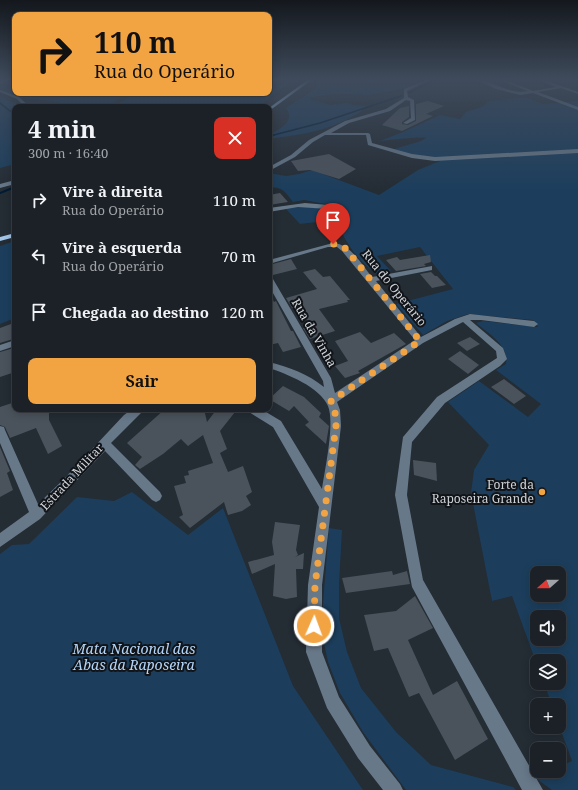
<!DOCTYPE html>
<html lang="pt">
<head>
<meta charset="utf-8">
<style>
  body { margin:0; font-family:"Noto Serif",serif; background:#282e33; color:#f1f3f6; height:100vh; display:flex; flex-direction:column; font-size:15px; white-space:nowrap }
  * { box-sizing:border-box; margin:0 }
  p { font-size:13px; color:#a0a3a7 }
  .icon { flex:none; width:22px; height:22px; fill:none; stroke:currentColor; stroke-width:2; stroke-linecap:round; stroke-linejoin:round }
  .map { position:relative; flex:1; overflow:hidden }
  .details { position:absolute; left:12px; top:104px; width:260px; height:308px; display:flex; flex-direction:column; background:#1b2127; border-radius:8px; box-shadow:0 2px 10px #0003,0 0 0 1px #393e44 }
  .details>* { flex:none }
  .banner { position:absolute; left:12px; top:12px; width:260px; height:84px; border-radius:8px; box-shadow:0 2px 10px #0003,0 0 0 1px #393e44; background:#f3a442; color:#111; overflow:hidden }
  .needle { width:26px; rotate:249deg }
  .buttons { position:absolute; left:530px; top:566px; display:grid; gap:8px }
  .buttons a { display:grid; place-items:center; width:36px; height:36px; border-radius:8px; background:#1b2127; box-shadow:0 2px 10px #0003,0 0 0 1px #393e44; font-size:20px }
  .pin { position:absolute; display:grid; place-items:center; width:34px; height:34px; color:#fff; margin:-41px -17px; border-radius:50% 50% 50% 0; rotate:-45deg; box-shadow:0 0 4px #0007 }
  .pin .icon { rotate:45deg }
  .me { position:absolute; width:44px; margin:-22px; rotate:2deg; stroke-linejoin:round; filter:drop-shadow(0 0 3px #0008) }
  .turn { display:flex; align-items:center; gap:14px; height:84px; padding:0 16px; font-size:18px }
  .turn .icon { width:52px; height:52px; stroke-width:2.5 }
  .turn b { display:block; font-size:28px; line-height:34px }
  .round { display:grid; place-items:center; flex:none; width:42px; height:42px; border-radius:8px; background:#282e33 }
  .summary { display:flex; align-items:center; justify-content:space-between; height:68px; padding:0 16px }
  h1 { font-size:24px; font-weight:700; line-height:30px }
  .cta { display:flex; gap:8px; margin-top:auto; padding:8px 16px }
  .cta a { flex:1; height:46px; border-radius:8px; background:#f3a442; color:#111; font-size:16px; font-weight:700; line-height:46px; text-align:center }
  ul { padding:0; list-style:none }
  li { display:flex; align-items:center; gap:12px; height:56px; padding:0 16px }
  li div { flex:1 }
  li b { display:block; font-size:15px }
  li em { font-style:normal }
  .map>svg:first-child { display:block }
  .green { fill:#1c3e5c; fill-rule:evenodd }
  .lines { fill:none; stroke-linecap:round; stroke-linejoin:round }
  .stream-far1 { stroke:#001c34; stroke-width:1.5 }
  .stream { stroke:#001c34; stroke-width:2 }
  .building { fill:#4a525b }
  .minor { fill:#677889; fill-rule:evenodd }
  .major { fill:#a2c5e8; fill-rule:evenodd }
  .route { stroke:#f3a442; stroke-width:7; stroke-dasharray:0 12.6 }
  .poi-dot { fill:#f3a442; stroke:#111418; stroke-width:1.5 }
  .labels { text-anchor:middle; stroke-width:4; stroke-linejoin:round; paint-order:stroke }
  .street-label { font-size:12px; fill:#cfd4d9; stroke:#111418 }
  .poi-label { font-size:12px; fill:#cfd4d9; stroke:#111418; text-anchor:end }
  .near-park-label { font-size:14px; font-style:italic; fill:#b2d5f9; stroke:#111418 }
</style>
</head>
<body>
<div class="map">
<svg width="578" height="790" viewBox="0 0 578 790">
  <rect width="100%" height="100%" fill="#242c34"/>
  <!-- green -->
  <g class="green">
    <path d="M10,79H15V93H129C122,96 109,106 105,107C95,108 83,108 74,107C68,107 62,103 56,102C42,99 8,100 0,88L1,83Z"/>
    <path d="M269,79H301L300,80C289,80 268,99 259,107H146L157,106L156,105L119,104L134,93H269Z"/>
    <path d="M322,79H425L402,89L369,95L336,94L312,97L310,99L330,105L347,103L353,105L366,106C363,114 329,128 319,130C303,135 285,136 269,139V135C279,129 296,122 286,108L315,89L317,83Z"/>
    <path d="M0,96L21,107H15V164L0,168Z"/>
    <path d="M525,97L543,104L578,101V790H552L534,777L549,771H559V767L572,761L559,725V705H552L544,683H559V661H537V665L512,596L492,601L471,493L474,470L489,445L448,402L479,381L528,417L541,404L496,370L506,364C509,345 489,334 476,323L483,321L538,327L533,320L468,314L447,321L423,335L396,304L453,289L420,247L377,256L391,271L378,274C354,260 348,242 334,220L300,224L285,208L308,205L328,210L331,205L304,200L293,202C285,192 282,186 269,188V173L286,176L299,174L312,170L379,195L418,170L440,161L391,150L421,141L426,138C423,136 388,140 380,141L403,132L440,115L460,119L466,112L482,107L489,101ZM537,573H559V595H537ZM537,617H559V639H537Z"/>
    <path d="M15,241V318L0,324V246Z"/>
    <path d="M132,492L188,535L223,508L293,686L363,790H0V554L12,545L29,544L77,497L114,501Z"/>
    <path d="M329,528L342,530L339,584V618L347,652L361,688L396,732L431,765L513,787L516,790H406L363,732L340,693L328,662L321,629Z"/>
  </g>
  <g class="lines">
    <!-- stream-far1 -->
    <g class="stream-far1">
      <path d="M0,80L2,79"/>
      <path d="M409,93L436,79"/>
      <path d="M0,103L15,115"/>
      <path d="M270,136L320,123L401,96"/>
    </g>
    <!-- stream -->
    <g class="stream">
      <path d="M269,136L274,135"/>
      <path d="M0,193L15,187"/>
    </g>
  </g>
  <!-- building -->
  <g class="building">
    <path d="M428,101L444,106L426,114L433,116L402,131L382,125L400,108L409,106V117L402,122V124L408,125L416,121V104Z"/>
    <path d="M329,154L356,169L339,179L310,170L298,171L291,161Z"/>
    <path d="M280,193L288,202L269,205V195Z"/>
    <path d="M430,255L431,262L424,264L426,266L396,271L386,260L397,257L400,260Z"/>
    <path d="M291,259L297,269L269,276V265Z"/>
    <path d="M315,269L323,277L330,276L350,300H347L348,302L319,309L335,331L310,339L303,328L310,326L299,307L292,308L286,298L317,289L303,272Z"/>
    <path d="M431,272L435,276H437L446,285L432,288L420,274Z"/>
    <path d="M269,292L274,302L276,301L291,331H293L301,347L283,352L278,343L269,345Z"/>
    <path d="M11,324L13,339L0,343V328Z"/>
    <path d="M360,332L371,343L394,333L406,344L358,371L360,373L345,378L335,366L348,361L335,341Z"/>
    <path d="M470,337L480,344L467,351L457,343Z"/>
    <path d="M14,348L15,372L0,377V352Z"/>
    <path d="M460,351L479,365L468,374L448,359Z"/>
    <path d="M504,379L526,396L514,404L491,387Z"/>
    <path d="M283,386L304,397L321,413L319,417L329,426L326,444L305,425L309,422L294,406L289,411L269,399Z"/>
    <path d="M15,402V409H49V420L62,446L48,454L36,428L10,438L5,427L0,425V407Z"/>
    <path d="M165,409H204L207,422L217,409H227L235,412L220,431L227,449L220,453L228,472L243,466L252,492L246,496L251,505L242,511L228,515L224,502L190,528L179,517L183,515L174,486L186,483L184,476L189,475L188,471L213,463L203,435L188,446L181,439L163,454L140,469L135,465L142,457L127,443Z"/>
    <path d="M0,447L10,471L7,473L13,490L0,497Z"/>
    <path d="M413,460L436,463L437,481L414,475Z"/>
    <path d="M275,522L300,525L296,550L298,555L295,557L304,553L303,569H296L297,597L286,599L273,596L275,564L252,574L248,562L274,555L272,542Z"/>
    <path d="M392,571L393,575L407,571L410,584L346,593L342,578Z"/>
    <path d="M415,596L433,628L408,640L433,695L457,681L488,739L455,760L419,693L409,697L388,648L374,651L364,615L396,611Z"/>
  </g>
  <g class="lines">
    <!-- minor -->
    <g class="minor">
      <path d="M4,79H9L0,84V81Z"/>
      <path d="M428,79H433L407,91L408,97L414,100L415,120L407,124L403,123L411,118L410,101L406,100L390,111L349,123L331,133H368L370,134L372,143L412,154L435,157L578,149V153L435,161L412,158L368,145L366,135H325L313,142L295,157L269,171V167L291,155L309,140L345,121L386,109L404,98V89Z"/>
      <path d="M474,79C492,79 507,95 528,91L497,79H502L533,91L556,87L536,79H542L578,92V94L561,88L538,92L578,107V110L533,93L520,95L496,89Z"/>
      <path d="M0,90L19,97L30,107H25L17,99L0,92Z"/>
      <path d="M15,180V184L0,188V184Z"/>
      <path d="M305,203L328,205L331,207L328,209L298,207L269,212V208Z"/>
      <path d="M333,243C351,244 362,265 372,277L432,266V270L376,281L421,337L455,319L470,314L534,321L538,324L534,327L481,320H470L503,348L507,359L500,366L445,403L412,442L407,495L423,580L543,790H522L412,587L395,495L403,437L437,397L497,358L496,351L463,322L423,343L337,402L340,410L341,426L322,585V652L339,697L370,746L400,784L403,790H383L358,758L327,708L306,652L308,585L319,507L273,427L249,412L248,409H261L281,421L322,489C325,469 335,423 328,406C320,387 287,374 269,368V362C289,367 308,374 324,387L323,381L269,286V277L273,279L331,378L335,393L415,340L342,251L337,247H328L269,264V260Z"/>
      <path d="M15,340V346L0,351V345Z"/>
      <path d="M132,409H145L111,443L160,492L162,496L160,500L156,502L152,500L105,451L40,519L0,547V533L29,512L0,443V426L4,427L5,430L38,504L63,480L124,415Z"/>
    </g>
    <!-- major -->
    <g class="major">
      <path d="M309,79H313L269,111V108Z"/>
      <path d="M15,233V237L0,241V237Z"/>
    </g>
  </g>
  <!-- sky -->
  <linearGradient id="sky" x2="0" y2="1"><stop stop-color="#14181d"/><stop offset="0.42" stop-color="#3f4b5c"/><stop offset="1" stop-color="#3f4b5c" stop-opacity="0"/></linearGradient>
  <rect width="578" height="190" fill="url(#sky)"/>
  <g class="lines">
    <!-- route -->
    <path class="route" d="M314,626L315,585L336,426L335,412L331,401L420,341L346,249L341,245L333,244"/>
  </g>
  <!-- markers -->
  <circle class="poi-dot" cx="542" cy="492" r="4"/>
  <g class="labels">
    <!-- street labels -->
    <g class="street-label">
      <text transform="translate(394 288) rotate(51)" y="4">Rua do Operário</text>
      <text transform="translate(314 333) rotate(60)" y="4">Rua da Vinha</text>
      <text transform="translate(72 477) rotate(-47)" y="4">Estrada Militar</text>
    </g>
    <!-- poi labels -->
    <g class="poi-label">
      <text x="534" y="489">Forte da<tspan x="534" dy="14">Raposeira Grande</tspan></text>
    </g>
    <!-- near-park labels -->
    <g class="near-park-label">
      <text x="134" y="654">Mata Nacional das<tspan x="134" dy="16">Abas da Raposeira</tspan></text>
    </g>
  </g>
</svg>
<div class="buttons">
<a><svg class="needle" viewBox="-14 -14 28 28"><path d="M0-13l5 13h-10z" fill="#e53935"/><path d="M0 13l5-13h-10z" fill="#a0a3a7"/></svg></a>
<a><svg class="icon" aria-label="sound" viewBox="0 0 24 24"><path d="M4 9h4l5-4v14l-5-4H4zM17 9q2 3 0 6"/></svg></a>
<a><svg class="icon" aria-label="layers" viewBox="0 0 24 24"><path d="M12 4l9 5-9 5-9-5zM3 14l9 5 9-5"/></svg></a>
<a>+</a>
<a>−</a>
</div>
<div class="pin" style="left:333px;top:244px;background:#d93025"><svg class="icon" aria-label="arrive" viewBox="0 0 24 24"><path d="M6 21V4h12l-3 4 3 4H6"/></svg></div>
<svg class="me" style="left:314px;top:626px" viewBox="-20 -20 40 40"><circle r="17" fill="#f3a442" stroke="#fff" stroke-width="3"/><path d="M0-11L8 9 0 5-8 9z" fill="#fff"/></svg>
<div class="banner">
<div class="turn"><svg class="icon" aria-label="right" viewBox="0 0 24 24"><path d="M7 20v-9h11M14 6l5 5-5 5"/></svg><div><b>110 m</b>Rua do Operário</div></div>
</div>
<section class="details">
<div class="summary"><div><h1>4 min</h1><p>300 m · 16:40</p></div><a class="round" style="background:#d93025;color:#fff"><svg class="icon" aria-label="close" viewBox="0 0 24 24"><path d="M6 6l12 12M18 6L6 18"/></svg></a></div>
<ul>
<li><svg class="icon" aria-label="right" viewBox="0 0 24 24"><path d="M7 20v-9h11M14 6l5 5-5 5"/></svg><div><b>Vire à direita</b><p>Rua do Operário</p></div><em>110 m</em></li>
<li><svg class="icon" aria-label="left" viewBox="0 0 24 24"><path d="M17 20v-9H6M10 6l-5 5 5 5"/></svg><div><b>Vire à esquerda</b><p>Rua do Operário</p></div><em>70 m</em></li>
<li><svg class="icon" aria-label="arrive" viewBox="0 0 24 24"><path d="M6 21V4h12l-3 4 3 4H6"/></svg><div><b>Chegada ao destino</b></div><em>120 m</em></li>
</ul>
<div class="cta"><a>Sair</a></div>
</section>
</div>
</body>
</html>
